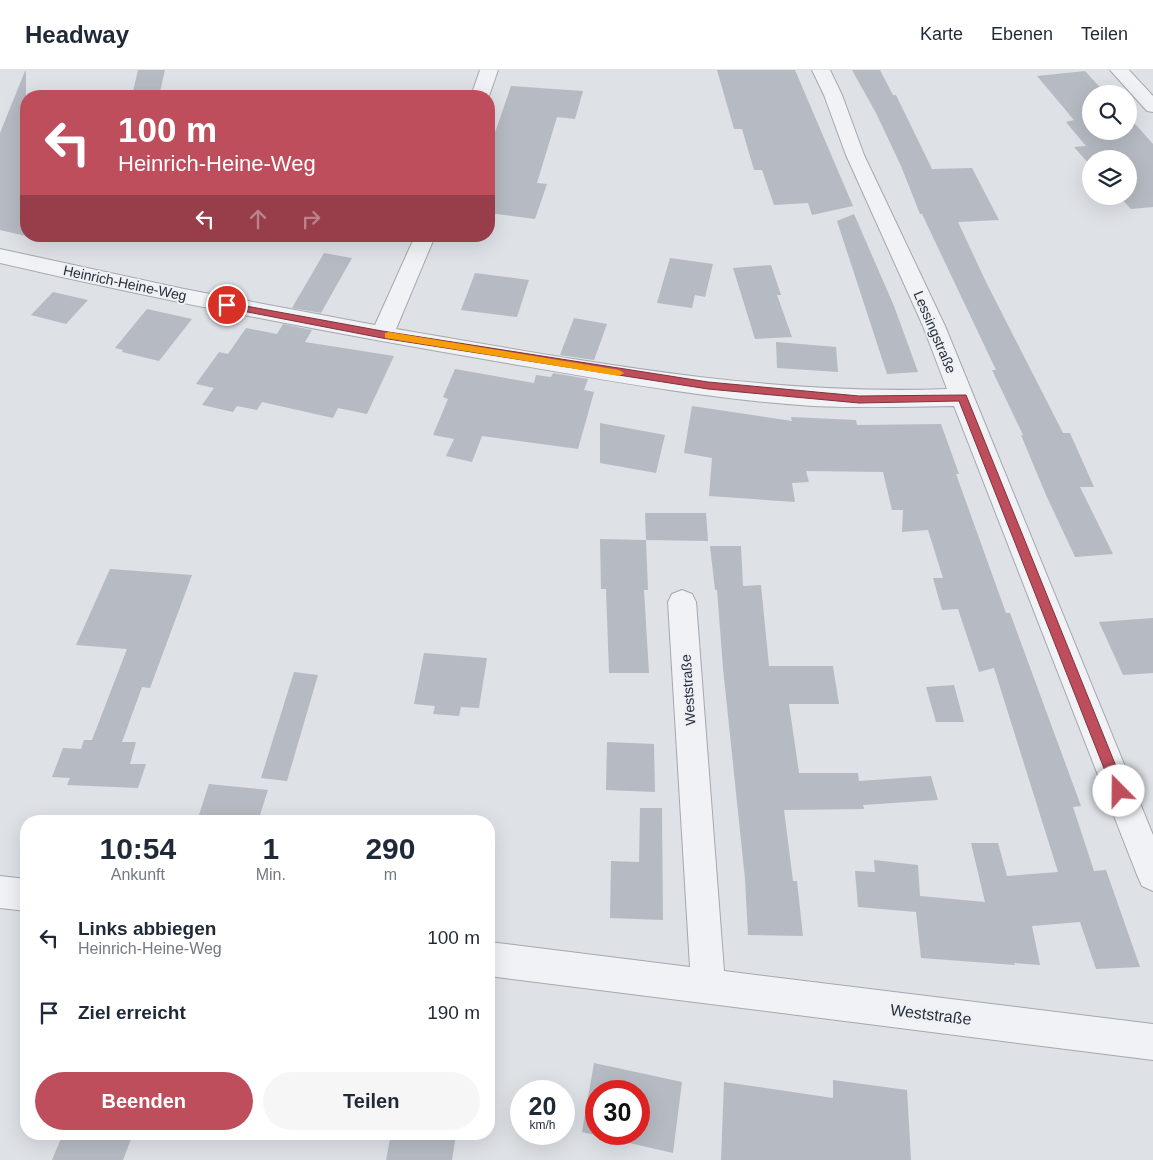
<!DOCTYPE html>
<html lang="de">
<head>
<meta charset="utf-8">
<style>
  body { margin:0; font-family:Arial,sans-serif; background:#f6f6f7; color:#1f2937; height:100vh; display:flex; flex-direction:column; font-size:19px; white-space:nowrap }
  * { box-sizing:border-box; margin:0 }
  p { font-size:16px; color:#747a83 }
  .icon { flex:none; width:28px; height:28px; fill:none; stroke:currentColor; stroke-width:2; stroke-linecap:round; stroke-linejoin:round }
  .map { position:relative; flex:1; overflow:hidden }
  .drawer { position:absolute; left:20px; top:745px; width:475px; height:325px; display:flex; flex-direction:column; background:#fff; border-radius:20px; box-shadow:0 5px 20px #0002 }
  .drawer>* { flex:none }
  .banner { position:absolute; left:20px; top:20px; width:475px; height:152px; border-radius:20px; box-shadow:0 5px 20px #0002; background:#bf4e5d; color:#fff; overflow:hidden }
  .tools { position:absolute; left:1082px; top:15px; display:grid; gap:10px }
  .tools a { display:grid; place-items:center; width:55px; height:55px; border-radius:50%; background:#fff; box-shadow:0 5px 20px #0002; font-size:25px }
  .speed { position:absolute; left:510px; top:1010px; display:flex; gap:10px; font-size:25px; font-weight:700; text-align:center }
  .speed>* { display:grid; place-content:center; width:65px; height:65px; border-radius:50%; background:#fff; box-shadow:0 5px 20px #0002; line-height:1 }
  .speed small { font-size:12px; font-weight:400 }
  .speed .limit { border:8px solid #d22; background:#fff; color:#111 }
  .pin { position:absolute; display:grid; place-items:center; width:42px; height:42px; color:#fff; margin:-21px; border:2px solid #fff; border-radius:50%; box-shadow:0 1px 5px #0007 }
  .me { position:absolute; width:55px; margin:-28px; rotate:338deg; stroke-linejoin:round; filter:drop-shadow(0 0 4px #0008) }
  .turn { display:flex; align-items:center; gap:18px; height:105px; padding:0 15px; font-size:22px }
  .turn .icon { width:65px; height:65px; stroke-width:2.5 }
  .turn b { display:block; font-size:35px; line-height:42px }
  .lanes { display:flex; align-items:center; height:48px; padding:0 15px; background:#0003; justify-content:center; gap:25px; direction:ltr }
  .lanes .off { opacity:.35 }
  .eta { display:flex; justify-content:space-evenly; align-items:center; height:85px; text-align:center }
  .eta b { font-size:30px; font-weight:800; line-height:35px }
  .button { display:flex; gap:10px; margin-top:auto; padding:10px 15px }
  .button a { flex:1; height:58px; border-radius:30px; background:#bf4e5d; color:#fff; font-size:20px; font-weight:800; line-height:58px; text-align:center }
  .button a+a { background:#f6f6f7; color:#1f2937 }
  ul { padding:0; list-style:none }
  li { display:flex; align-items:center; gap:15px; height:75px; padding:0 15px }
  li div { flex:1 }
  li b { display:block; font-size:19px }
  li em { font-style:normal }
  header { display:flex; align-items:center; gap:30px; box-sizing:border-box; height:70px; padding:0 25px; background:#fff; border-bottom:1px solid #e0e1e3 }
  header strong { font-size:24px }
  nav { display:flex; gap:28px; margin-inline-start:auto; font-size:18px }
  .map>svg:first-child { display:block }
  .building { fill:#b6bac2; fill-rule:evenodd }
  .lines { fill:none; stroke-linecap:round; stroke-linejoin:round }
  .minor-casing { stroke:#a4a8af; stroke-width:2 }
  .minor { fill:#f0f2f5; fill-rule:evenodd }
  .route { fill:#bf4e5d; stroke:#7c333c }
  .slow { fill:#f59e0b }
  .labels { text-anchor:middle; stroke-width:4; stroke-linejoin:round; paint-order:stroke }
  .street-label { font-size:14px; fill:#292f3b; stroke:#edf0f4 }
  .near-street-label { font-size:16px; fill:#292f3b; stroke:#edf0f4 }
</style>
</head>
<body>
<header>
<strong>Headway</strong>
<nav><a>Karte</a><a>Ebenen</a><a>Teilen</a></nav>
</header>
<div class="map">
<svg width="1153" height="1090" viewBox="0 0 1153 1090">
  <rect width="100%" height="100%" fill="#dee1e6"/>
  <!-- building -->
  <g class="building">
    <path d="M138,0H165L159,26H132Z"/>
    <path d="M717,0H795L853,136L812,145L808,133L774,135L762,100H754L742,59H734Z"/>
    <path d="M852,0H880L893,25H896L932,99L972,98L999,150L958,152L986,212L1063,363H1070L1094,417H1080L1113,484L1075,487L1046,425L1021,365H1023L992,300H996L922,144H920L901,96L876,43Z"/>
    <path d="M25,1H26V166L0,160V63Z"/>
    <path d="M1085,1L1106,24H1091V61H1129V47L1153,74V137L1131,139L1119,126H1129V89H1091V96L1074,77L1086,76L1066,52L1074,50L1037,6Z"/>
    <path d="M511,16L583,21L575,49L557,47L537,113L547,114L535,149L489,143V80Z"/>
    <path d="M854,144L894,236L918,302L887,304L837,151Z"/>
    <path d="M324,183L352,188L321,243L292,238Z"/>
    <path d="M670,188L713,194L705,227L695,225L692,238L657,233Z"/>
    <path d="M771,195L781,225H777L792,267L755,269L733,198Z"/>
    <path d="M475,203L529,210L517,247L461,240Z"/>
    <path d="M53,222L88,230L66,254L31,245Z"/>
    <path d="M147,239L192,249L159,291L122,282L123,280L115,278Z"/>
    <path d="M574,248L607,254L594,290L560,285Z"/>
    <path d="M283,254L312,260L305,272L394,286L367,344L338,338L333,348L262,332L257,340L237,336L233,342L202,335L214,318L196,314L219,282L228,284L246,258L277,264Z"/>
    <path d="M776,272L836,277L838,302L777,298Z"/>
    <path d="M455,299L534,313L536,305L551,307L553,303L588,309L584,320L594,322L578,379L482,366L472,392L446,386L454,369L433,365L448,329L443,327Z"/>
    <path d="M692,336L792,351L791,347L856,350L857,355L941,354L959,404H956L1006,543H1010L1081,736L1073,737L1094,801L1106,800L1140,897L1096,899L1080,852L1032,856L1040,895L1014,893L1015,895L921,888L916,842L858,837L855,801L875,802L874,790L918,795L920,826L985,832L971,773H998L1007,806L1058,802L994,598L979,602L958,539L942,540L933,508H943L928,460L902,462L903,440H892L883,402L806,401L809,412L792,413L795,432L709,426L712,388L684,383Z"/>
    <path d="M600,353L665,365L656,403L600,393Z"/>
    <path d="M645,443H706L708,471L646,470Z"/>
    <path d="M600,469L646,470L648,520H644L649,603H609L606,519H601Z"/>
    <path d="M710,476H741L743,516L761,515L769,596H833L839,634H789L799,703H858L859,711L931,706L938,730L863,735L864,739L784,740L793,811H797L803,866L748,865L745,809L723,598L717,520H715Z"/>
    <path d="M110,499L192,505L150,618L142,617L122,672H136L130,694H146L138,718L67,715L70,708L52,707L63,678L81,679L84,670H92L127,579L76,575Z"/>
    <path d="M1153,548V603L1123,605L1099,552Z"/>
    <path d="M424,583L487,588L479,638L461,637L459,646L433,644L435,636L414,634Z"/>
    <path d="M294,602L318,605L287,711L261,708Z"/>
    <path d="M954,615L964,652H936L926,617Z"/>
    <path d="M607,672L654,674L655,722L606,720Z"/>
    <path d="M209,714L268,720L259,748L249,747L248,751H197Z"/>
    <path d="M640,738H662L663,850L610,848L611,791L639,792Z"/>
    <path d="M594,993L682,1012L673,1083L582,1062ZM596,1021H639V1064H596Z"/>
    <path d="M833,1010L907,1020L911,1090H721L724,1012L833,1028Z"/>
    <path d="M63,1064H133L123,1090H52Z"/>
    <path d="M391,1064H456L452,1090H386Z"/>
  </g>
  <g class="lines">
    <defs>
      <g id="minor">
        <path d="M480,0H498L489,26H471Z"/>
        <path d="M812,0H830L842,25L864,85L945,256L1153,765V821L1142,816L1137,805L954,336C907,337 860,338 813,336C706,329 601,309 495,291C330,263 164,231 0,193V179L184,219L375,255L415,166H435L396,259C579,290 761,326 947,319L923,256L846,85L824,25Z"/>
        <path d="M1110,0H1129L1153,26V42L1147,41Z"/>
        <path d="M682,520L692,524L696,532L724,901L1153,954V990L489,906V872L690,897L668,532L672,524Z"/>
        <path d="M0,806L26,809V841L0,838Z"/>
      </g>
    </defs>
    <!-- minor casing -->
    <use href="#minor" class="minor-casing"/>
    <!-- minor -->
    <use href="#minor" class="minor"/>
  </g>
  <!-- route -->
  <path class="route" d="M224,232L382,261L708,312L859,326L966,325L1126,721L1124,725L1119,727L1115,725L1113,721L959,331L859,333L708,319L382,268L227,238L224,237Z"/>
  <!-- slow -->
  <path class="slow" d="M389,262L619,300L624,303L619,306L385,268V263Z"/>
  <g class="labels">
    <!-- street labels -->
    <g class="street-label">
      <text transform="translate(125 213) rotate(12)" y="5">Heinrich-Heine-Weg</text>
      <text transform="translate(935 262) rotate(67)" y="5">Lessingstraße</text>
      <text transform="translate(688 620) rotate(-94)" y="5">Weststraße</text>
    </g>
    <!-- near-street labels -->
    <g class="near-street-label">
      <text transform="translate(931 944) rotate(7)" y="6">Weststraße</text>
    </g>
  </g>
</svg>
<div class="tools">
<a><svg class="icon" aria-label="search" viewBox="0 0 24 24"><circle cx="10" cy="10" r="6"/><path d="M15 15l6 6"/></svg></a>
<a><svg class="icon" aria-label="layers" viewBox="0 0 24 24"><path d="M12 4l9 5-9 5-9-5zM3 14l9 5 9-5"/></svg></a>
</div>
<div class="speed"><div>20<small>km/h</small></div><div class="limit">30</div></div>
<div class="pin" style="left:227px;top:235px;background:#d93025"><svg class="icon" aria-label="arrive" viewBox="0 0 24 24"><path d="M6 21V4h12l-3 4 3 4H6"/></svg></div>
<svg class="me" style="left:1119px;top:721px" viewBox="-20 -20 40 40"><circle r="19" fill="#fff"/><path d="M0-13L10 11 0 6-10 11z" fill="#bf4e5d"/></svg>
<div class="banner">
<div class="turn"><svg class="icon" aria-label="left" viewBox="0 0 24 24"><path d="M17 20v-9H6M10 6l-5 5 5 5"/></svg><div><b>100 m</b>Heinrich-Heine-Weg</div></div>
<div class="lanes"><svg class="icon" aria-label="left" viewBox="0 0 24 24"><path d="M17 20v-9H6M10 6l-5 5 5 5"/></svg><svg class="icon off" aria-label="ahead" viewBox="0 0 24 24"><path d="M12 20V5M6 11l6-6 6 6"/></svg><svg class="icon off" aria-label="right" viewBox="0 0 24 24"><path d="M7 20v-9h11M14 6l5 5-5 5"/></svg></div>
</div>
<section class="drawer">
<div class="eta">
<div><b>10:54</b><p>Ankunft</p></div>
<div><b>1</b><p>Min.</p></div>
<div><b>290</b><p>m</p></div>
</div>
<ul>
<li><svg class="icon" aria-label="left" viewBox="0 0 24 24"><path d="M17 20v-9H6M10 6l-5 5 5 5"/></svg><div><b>Links abbiegen</b><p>Heinrich-Heine-Weg</p></div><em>100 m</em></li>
<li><svg class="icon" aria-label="arrive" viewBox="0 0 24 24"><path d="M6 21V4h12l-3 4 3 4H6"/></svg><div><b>Ziel erreicht</b></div><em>190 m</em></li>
</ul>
<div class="button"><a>Beenden</a><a>Teilen</a></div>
</section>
</div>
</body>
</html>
